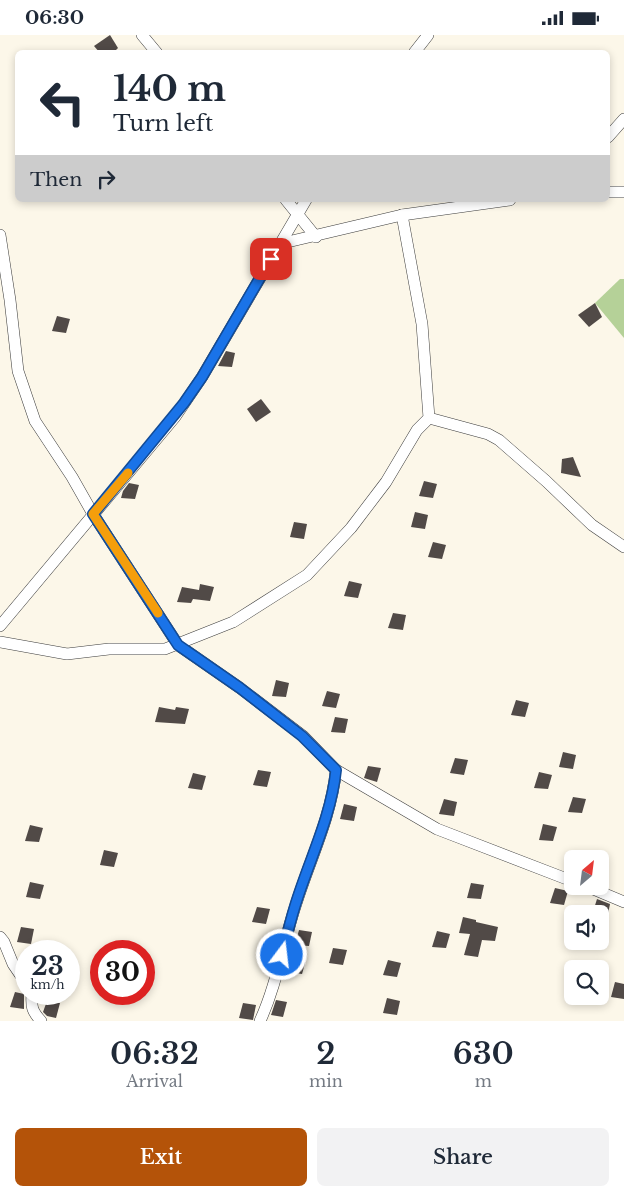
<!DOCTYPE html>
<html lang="en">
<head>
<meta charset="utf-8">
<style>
  body { margin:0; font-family:"Libre Baskerville",serif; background:#f2f2f3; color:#1f2937; height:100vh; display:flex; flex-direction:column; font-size:19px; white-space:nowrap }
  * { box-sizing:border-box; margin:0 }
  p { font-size:16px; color:#747a83 }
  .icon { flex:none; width:28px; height:28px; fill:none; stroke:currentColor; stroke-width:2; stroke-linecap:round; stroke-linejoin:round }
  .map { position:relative; height:986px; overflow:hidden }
  .details { display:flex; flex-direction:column; background:#fff; flex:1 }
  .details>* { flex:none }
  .hud { position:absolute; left:15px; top:15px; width:595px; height:152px; border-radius:8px; box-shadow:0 2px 8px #0003; background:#fff; color:#1f2937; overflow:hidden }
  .needle { width:32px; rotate:28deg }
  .controls { position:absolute; left:564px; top:815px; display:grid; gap:10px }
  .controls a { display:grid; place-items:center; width:45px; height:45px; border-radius:8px; background:#fff; box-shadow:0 2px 8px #0003; font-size:25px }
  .speed { position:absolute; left:15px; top:905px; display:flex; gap:10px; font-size:25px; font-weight:700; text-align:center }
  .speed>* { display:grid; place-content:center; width:65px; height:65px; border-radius:50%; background:#fff; box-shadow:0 2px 8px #0003; line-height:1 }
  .speed small { font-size:12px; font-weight:400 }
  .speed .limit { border:8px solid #d22; background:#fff; color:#111 }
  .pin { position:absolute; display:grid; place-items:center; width:42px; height:42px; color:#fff; margin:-21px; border-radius:10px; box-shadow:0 2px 8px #0006 }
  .me { position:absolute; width:55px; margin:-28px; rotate:15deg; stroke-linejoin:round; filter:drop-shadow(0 0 4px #0008) }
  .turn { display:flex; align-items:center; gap:18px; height:105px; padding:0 15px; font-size:22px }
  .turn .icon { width:65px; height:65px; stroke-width:2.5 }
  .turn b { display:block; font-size:35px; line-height:42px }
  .then { display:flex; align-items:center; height:48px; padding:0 15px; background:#0003; gap:10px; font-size:19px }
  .eta { display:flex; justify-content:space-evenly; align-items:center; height:85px; text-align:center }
  .eta b { font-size:30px; font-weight:600; line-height:35px }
  .button { display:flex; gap:10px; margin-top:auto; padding:10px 15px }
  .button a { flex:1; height:58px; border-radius:8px; background:#b45309; color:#fff; font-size:20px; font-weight:600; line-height:58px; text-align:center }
  .button a+a { background:#f2f2f3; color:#1f2937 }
  .status { display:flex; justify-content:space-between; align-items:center; height:35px; padding:0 25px; background:#fff; direction:ltr }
  .status svg { height:14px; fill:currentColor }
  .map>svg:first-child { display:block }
  .forest { fill:#b5d198 }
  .building { fill:#514a47 }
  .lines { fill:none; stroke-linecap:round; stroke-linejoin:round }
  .minor-casing { stroke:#3c3c3c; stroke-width:12 }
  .minor { stroke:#fff; stroke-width:11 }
  .route-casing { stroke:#114b97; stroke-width:12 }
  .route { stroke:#1a73e8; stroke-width:9 }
  .slow { stroke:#f59e0b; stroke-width:9 }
</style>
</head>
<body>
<div class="status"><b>06:30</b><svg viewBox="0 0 49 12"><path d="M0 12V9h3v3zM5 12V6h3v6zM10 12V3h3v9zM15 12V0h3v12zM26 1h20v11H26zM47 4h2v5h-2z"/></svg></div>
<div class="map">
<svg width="624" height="986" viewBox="0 0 624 986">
  <rect width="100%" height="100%" fill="#fcf7e9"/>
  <!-- forest -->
  <path class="forest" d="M620,244H624V303L595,268Z"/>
  <!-- building -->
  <g class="building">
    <path d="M110,0L118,13L113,18H100L94,11Z"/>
    <path d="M595,268L602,282L589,292L578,280Z"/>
    <path d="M57,281L70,284L66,298L52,296Z"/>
    <path d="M226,316L235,318L232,332L218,331Z"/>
    <path d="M261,364L271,377L256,387L247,374Z"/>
    <path d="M573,422L581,442L561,438L562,424Z"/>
    <path d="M424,446L437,449L433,463L419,461Z"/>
    <path d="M129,448L139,450L135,464L121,463L123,456Z"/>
    <path d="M415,477L428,480L425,494L411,492Z"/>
    <path d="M294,487L307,489L304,504L290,502Z"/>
    <path d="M433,507L446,510L442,524L428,522Z"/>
    <path d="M349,546L362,549L358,563L344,561Z"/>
    <path d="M200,549L214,552L210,566L193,564L191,568L177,567L182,552L199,555Z"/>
    <path d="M393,578L406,580L403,595L388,593Z"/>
    <path d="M276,645L289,648L286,662L272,661Z"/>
    <path d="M327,656L340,659L336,673L322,671Z"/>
    <path d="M516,665L529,668L525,682L511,680Z"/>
    <path d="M159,672L175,675L176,672L189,674L185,689L155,687Z"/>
    <path d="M335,682L348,684L345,698L331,697Z"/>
    <path d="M563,717L576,720L573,734L559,732Z"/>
    <path d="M455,723L468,725L464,740L450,738Z"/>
    <path d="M368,731L381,733L377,747L364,743Z"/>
    <path d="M258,735L271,737L267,752L253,750Z"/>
    <path d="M539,737L552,740L548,754L534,753Z"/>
    <path d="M193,738L206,741L202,755L188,753Z"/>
    <path d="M573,762L586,764L582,778L568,777Z"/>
    <path d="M444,764L457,767L454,781L439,779Z"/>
    <path d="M344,769L357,772L354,786L340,784Z"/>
    <path d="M543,789L557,792L553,806L539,805Z"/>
    <path d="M30,790L43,793L39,807L25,806Z"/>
    <path d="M104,815L118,818L114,832L100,830Z"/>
    <path d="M30,847L44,850L40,864L26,862Z"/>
    <path d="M471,848L484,850L481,864L467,863Z"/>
    <path d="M555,853L568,856L564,870L550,868Z"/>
    <path d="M597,864L610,869L608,879L593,877Z"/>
    <path d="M257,872L270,874L266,889L252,887Z"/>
    <path d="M463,882L476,885V887L498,892L495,906L482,905L478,922L464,920L470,899L459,898Z"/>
    <path d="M21,892L34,894L31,909L17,907Z"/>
    <path d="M299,895L312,897L309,911L295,910Z"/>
    <path d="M437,896L450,899L446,913L432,912Z"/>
    <path d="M333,913L347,915L343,930L329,928Z"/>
    <path d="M292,922L306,925L302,939L288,937Z"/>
    <path d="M388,925L401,928L397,942L383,940Z"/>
    <path d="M615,947L624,949V964L611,962Z"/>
    <path d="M15,957L24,959V974L10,972Z"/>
    <path d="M387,963L400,966L397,980L383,978Z"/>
    <path d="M276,965L287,967L283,982L271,980Z"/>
    <path d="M47,966L60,968L56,983L47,981L43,977Z"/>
    <path d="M243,968L256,970L253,985L239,983Z"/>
  </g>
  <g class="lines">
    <defs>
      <g id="minor">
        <path d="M142,0L157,18"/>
        <path d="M414,18L428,0"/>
        <path d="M608,102L624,84"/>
        <path d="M608,157H624"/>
        <path d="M286,165L316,202"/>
        <path d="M0,200L10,265L18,336L35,386L72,442L93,479L178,610L240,653L303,701L336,735C331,783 310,824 296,869C283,908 277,949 260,986"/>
        <path d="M279,209L402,180L510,165"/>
        <path d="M429,383L488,399L499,405L546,446L592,490L624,512"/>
        <path d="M0,591L175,382L202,342L306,165"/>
        <path d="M0,607L67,619L109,614H165L233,587L307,540L351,493L386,447L417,395L429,383L422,289L402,180"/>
        <path d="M336,735L437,794L572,846"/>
        <path d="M586,851L624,867"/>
        <path d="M0,902L4,907L13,929L26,948"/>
        <path d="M32,959C31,972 32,976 41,986"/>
      </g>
    </defs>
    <!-- minor casing -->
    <use href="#minor" class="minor-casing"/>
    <!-- minor -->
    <use href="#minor" class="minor"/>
  </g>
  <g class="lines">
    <defs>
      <path id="route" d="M271,224L202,342L184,368L93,479L178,610L240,653L302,701L336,735C331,783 309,825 295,871C290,887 286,904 282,920"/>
    </defs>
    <!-- route casing -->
    <use href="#route" class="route-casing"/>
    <!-- route -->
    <use href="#route" class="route"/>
    <!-- slow -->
    <path class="slow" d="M128,438L93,479L158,578"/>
  </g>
</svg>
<div class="controls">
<a><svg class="needle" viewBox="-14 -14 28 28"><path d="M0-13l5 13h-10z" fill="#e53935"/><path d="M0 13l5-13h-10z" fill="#747a83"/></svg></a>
<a><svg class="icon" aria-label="sound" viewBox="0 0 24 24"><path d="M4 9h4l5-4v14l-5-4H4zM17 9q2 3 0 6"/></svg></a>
<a><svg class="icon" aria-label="search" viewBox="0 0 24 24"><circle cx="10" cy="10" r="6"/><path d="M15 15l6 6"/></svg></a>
</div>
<div class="speed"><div>23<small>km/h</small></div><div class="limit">30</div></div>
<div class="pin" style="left:271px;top:224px;background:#d93025"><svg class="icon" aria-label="arrive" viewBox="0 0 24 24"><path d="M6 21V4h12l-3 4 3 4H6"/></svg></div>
<svg class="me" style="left:282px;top:920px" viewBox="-20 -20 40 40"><circle r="17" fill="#1a73e8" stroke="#fff" stroke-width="3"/><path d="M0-11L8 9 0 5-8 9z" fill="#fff"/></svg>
<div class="hud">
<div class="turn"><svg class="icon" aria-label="left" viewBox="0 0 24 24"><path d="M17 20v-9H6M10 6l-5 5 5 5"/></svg><div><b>140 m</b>Turn left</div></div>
<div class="then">Then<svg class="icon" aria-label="right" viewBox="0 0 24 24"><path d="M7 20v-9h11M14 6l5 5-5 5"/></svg></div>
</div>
</div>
<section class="details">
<div class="eta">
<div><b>06:32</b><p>Arrival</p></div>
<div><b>2</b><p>min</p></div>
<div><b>630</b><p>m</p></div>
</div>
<div class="button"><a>Exit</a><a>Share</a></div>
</section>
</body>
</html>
